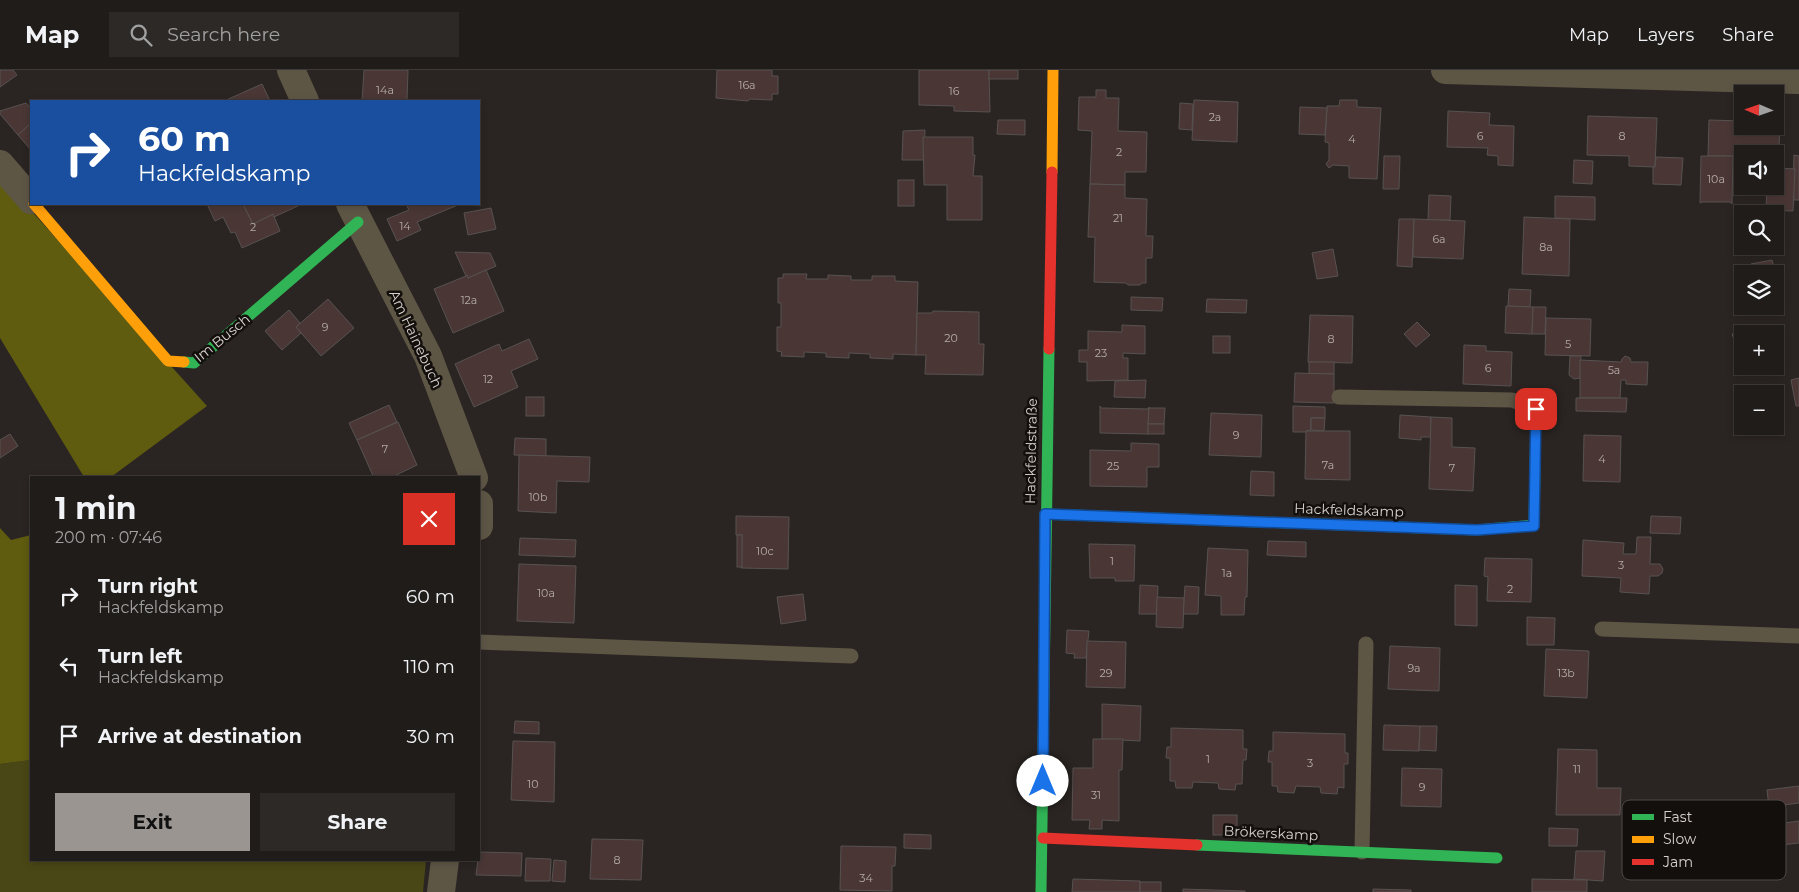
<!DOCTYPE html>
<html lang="en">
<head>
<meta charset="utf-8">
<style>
  body { margin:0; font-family:Montserrat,sans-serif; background:#2d2927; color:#f1f3f6; height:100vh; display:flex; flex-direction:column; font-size:19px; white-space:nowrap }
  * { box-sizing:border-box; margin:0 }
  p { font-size:16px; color:#a2a1a2 }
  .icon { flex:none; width:28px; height:28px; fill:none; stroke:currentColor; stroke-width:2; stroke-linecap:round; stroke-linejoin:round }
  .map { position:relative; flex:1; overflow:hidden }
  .drawer { position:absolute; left:30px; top:406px; width:450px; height:385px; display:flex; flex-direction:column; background:#201c1a; border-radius:0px; box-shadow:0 2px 8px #0003,0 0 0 1px #3d3a39 }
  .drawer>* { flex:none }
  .guide { position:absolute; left:30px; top:30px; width:450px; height:105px; border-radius:0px; box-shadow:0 2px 8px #0003,0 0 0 1px #3d3a39; background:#1a4fa0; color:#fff; overflow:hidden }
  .needle { width:32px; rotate:272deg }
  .tools { position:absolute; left:1734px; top:15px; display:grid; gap:10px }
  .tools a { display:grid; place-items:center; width:50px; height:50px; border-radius:0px; background:#201c1a; box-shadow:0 2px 8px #0003,0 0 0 1px #3d3a39; font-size:25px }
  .pin { position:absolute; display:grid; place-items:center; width:42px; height:42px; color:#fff; margin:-21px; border-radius:10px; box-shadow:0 2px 8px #0006 }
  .me { position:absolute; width:55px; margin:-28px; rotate:0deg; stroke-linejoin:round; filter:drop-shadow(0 0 4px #0008) }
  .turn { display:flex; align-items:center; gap:18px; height:105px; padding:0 25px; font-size:22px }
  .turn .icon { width:65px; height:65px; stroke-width:2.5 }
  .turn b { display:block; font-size:35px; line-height:42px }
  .round { display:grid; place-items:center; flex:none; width:52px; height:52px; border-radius:0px; background:#2d2927 }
  .head { display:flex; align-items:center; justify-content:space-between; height:85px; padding:0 25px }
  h1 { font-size:30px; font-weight:700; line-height:38px }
  .button { display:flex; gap:10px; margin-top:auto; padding:10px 25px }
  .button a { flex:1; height:58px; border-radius:0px; background:#9b9592; color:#111; font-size:20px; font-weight:700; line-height:58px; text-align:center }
  .button a+a { background:#2d2927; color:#f1f3f6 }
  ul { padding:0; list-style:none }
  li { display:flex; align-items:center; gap:15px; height:70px; padding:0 25px }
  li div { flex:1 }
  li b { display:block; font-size:19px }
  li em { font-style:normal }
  header { display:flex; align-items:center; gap:30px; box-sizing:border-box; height:70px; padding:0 25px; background:#201c1a; border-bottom:1px solid #3d3a39 }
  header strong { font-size:24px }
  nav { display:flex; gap:28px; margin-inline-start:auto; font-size:18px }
  .search { width:350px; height:45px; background:#2d2927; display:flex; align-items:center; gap:12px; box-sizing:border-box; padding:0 18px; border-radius:0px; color:#a2a1a2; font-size:19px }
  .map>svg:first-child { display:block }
  .green { fill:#494715 }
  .forest { fill:#5f5b0f }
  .building { fill:#4a3735; stroke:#575251 }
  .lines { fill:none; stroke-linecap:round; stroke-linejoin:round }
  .lane { stroke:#5e5645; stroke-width:15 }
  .street { stroke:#5e5645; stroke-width:28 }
  .fast { stroke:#30b455; stroke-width:11 }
  .slow { stroke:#ff9f0a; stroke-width:11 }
  .jam { stroke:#e5322d; stroke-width:11 }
  .route-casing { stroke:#114b97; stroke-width:12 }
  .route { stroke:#1a73e8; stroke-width:9 }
  .labels { text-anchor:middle; stroke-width:5; stroke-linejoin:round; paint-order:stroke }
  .number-label { font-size:11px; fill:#b4aba8 }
  .street-label { font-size:14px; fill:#d8d2ce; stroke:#130f0c }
  .key { fill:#130f0c; stroke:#4e4a46; stroke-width:1 }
  .key-label { font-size:14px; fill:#d8d2ce }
</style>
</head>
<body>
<header>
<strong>Map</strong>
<div class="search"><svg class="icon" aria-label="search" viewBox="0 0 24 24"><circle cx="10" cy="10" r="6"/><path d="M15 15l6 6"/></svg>Search here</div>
<nav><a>Map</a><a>Layers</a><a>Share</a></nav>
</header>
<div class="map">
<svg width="1799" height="822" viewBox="0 0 1799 822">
  <rect width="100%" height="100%" fill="#2a2522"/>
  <!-- green -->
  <path class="green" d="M31,690V790H426L423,822H0V694Z"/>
  <!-- forest -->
  <g class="forest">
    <path d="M0,106L207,336L111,407H84L0,268Z"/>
    <path d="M0,458L11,470L31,465V690L0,694Z"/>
  </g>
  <!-- building -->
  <g class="building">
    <path d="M0,0H13L17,5L0,17Z"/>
    <path d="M364,0H408L407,31H362Z"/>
    <path d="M717,0H772V6H778V24H772V30L750,29L748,31L716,28Z"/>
    <path d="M919,0H989L990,42L954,41V36L919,35Z"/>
    <rect x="989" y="0" width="29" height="9"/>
    <path d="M262,14L270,31H224Z"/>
    <path d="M1096,20H1106V28H1119L1118,61L1147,62L1146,102H1125V115L1090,114L1092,61L1078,60L1079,27H1096Z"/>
    <path d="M1194,30L1238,32L1237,72L1192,70Z"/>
    <path d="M1340,30H1357V37L1381,38L1377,109L1349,108V96L1333,95L1329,98L1326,94L1329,90V73L1325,72L1327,36H1339Z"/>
    <path d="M26,33L31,39V53L18,65L0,44V41Z"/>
    <path d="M1180,33L1193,34L1192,60L1179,59Z"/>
    <path d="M1300,37L1327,38L1325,65L1299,64Z"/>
    <path d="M1448,41L1490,43L1489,55L1514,56L1513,96L1498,95V86L1487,85L1488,78L1447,77Z"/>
    <path d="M1588,46L1657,48L1655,97L1629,96V86L1587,85Z"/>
    <path d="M998,50H1025V65L997,64Z"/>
    <path d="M1709,50L1742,51V56H1775V51H1780L1779,79H1769V84H1742V86H1708Z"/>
    <path d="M31,53V80L18,65Z"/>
    <path d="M925,60L924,90H902L903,61Z"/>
    <path d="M923,67H973V85H975L973,106H982V150H947V115H924Z"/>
    <path d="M1794,85L1799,86V130H1794L1793,124Z"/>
    <path d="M1384,86H1400L1399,119H1383Z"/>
    <path d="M1701,86H1733L1732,134L1730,132H1702L1700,133Z"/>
    <path d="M1656,87L1683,88L1681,115L1653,114V97H1655Z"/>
    <path d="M1574,90L1593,91L1592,114L1573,113Z"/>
    <path d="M1775,98L1795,99L1793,141L1766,140L1767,116H1775Z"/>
    <rect x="898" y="110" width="16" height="26"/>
    <path d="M1090,114L1125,115V128L1147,129L1146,166H1153L1152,188H1146V213H1142L1140,215H1128L1126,213L1094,212L1095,167H1088Z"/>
    <path d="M1429,125L1451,126L1450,150H1428Z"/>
    <path d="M1555,126L1595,127V150L1555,148Z"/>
    <path d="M207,134H243L253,154L273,144L280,161L242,178L235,162L231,163L223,147L215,151Z"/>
    <path d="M243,134H302L274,147L273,144L253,154Z"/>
    <path d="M406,134H457L458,135L417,152L421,160L397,171L387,149L409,140Z"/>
    <path d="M491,138L496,159L468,165L464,143Z"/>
    <path d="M1524,147L1570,149L1569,206L1522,204Z"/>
    <path d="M1399,149H1414L1412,197L1397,196Z"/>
    <path d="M1414,149L1465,151L1463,189L1413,187Z"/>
    <path d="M1333,179L1338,206L1317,209L1312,183Z"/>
    <path d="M455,182L490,183L496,196L468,208L467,205L466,206Z"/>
    <path d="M1772,190L1775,201L1753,204L1751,194Z"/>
    <path d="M486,200L504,241L453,263L434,219L466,206L467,205L468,208Z"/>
    <path d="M1775,201L1781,224L1775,225V204H1764Z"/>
    <path d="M783,204H807L806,209H828V205L851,206V210H872V206H895V211L918,212L916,285L893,284V289L870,288V284L849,283V288L826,287V283L804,282V287L781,286L782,282L777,281V257H781V233H778V208H783Z"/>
    <path d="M1509,219L1531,220L1530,237L1508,236Z"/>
    <path d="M1131,227L1163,228L1162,241L1131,240Z"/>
    <path d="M328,229L354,258L321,286L296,257Z"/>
    <path d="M1207,229L1247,230L1246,243L1206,242Z"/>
    <path d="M1506,236L1533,237L1532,264L1505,263Z"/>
    <path d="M1533,237H1546L1545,264H1532Z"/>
    <path d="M289,240L300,253L296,257L301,263L282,280L265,261Z"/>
    <path d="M933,241L979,242V274H984L983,305L925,304L926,285H916L917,243H932Z"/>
    <path d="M1310,245L1353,246L1352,293L1308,292Z"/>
    <path d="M1546,248L1591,249L1590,286L1545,285Z"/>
    <path d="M1417,252L1430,265L1416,277L1404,264Z"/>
    <path d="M1122,255L1145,256V284L1123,283V288H1128V310L1087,311V292H1079V280H1088V261L1122,262Z"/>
    <path d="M1755,257L1757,264H1742V281L1738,282L1732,264Z"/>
    <rect x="1213" y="266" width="17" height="17"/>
    <path d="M529,269L538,289L511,301L518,317L474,337L455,294L499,274L502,281Z"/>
    <path d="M1464,275L1486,276V281L1512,282L1511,316L1463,314Z"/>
    <path d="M1570,286H1581L1580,308L1574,309L1569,305Z"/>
    <path d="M1625,286L1630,288L1631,292H1648L1647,315L1626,314V310H1621L1620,328H1580V290L1621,292L1622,289Z"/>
    <rect x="1309" y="292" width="25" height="12"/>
    <path d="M1295,303L1334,304V333L1294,332Z"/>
    <path d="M1799,308V336H1796L1791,310Z"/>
    <path d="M1146,310L1145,328L1114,327L1115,311Z"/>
    <rect x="526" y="327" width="18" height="19"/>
    <path d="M1576,328H1627L1626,342L1576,341Z"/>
    <path d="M389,335L397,352L357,370L349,353Z"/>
    <path d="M1100,336L1101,338L1148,339L1149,337L1148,364L1100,363Z"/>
    <path d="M1293,336L1325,337V348H1311V360L1306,361V362H1293Z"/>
    <path d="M1149,338H1165L1164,354H1148Z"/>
    <path d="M1211,343L1262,345L1261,387L1209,385Z"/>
    <path d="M1400,345L1431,347V367H1421V370L1399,368Z"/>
    <path d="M1431,347L1452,348V377L1475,378L1473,421L1429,419Z"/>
    <path d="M1311,348H1325L1324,361L1311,360Z"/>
    <path d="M398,352L417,395L390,408H374L357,370Z"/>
    <rect x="1148" y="354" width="16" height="10"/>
    <path d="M1306,361H1350V410L1305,409Z"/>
    <path d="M10,364L18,376L0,388V370Z"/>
    <path d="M1584,365L1621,366L1620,412L1583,411Z"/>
    <path d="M515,368L546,369V386L514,385Z"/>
    <path d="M1131,373L1159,374V397H1147V417L1090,416V380L1131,381Z"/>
    <path d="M519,385L590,387L589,412L557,411L556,443L518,441Z"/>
    <path d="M1251,401L1274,402V426L1250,425Z"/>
    <path d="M736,446L789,447L788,499L741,498L742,465H736Z"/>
    <path d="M1651,446L1681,447L1680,464L1650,463Z"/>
    <rect x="737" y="465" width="5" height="32"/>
    <path d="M1637,467H1651L1650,494H1660L1663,499L1662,503L1658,506H1650L1649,524L1620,522L1621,508L1582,506L1583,470L1624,473L1623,484H1636Z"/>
    <path d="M520,468L576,470L575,487L519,485Z"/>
    <path d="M1268,471L1306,472V487L1267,485Z"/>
    <path d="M1089,474L1135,475L1134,511H1115V508H1090Z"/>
    <path d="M1208,478L1248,480L1247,527H1245L1244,545H1221V526L1205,525Z"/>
    <path d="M1485,488L1532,489L1531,532L1487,531L1488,507L1484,506Z"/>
    <path d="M519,494L576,496L574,553L517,551Z"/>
    <path d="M1140,515L1158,516L1157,544H1139Z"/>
    <path d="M1455,515L1477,516V556L1455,555Z"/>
    <path d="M1185,516L1199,517L1198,544H1183Z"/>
    <path d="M803,524L806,550L781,554L777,527Z"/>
    <path d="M1157,527L1184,528L1183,558L1156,557Z"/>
    <path d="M1527,547L1555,548L1554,575H1527Z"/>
    <path d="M1067,560L1089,561L1086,588H1074L1075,584L1066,583Z"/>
    <path d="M1087,571L1126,572L1125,618L1086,617Z"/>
    <path d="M1390,576L1440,578L1439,621L1388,619Z"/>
    <path d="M1546,579L1589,581L1587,628L1544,626Z"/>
    <path d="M1102,634L1141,636L1140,671L1102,669Z"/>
    <path d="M515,651L539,652V664L514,663Z"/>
    <path d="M1384,655L1420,656L1419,681L1383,680Z"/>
    <path d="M1420,656H1437L1436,681L1419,680Z"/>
    <path d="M1171,658L1243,660V679H1247L1246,690H1243L1242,714H1236L1235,720L1219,719L1218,713L1193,712L1192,718H1176L1175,711H1170V688H1166L1167,677H1171Z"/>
    <path d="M1273,662L1345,664V683H1348V694H1344V718L1338,717L1337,724L1321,723L1320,717L1296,716L1294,723L1278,722L1277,716H1272V692H1268L1269,681H1273Z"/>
    <path d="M1093,669H1123L1122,700H1119V751L1102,750V759H1089L1090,750H1072L1073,698H1093Z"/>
    <path d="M513,671L555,672L554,732L511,730Z"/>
    <path d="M1558,679L1597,680V718H1621L1620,745H1556Z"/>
    <path d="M1402,698L1442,699L1441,737L1401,736Z"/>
    <path d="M1799,716V733L1769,737L1767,720Z"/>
    <rect x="1213" y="745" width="24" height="20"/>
    <path d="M1799,751V773L1781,775L1778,754Z"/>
    <path d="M1549,758L1578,759L1577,776H1549Z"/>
    <path d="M904,764L931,765V779L904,778Z"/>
    <path d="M592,769L643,770L641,810L590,809Z"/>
    <path d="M841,776L896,777L895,796H892V821L840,820Z"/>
    <path d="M1576,781H1605L1603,811L1574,809Z"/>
    <path d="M479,782L522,783L521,806L476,805Z"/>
    <path d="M526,788L551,789L550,811H525Z"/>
    <path d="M554,790L566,791L565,812L552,811Z"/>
    <path d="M1073,809L1140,811V822H1072Z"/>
    <path d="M1532,809L1587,810V822H1532Z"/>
    <rect x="1140" y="812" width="21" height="10"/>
    <path d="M1183,819L1245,821V822H1183Z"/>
    <path d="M1373,819L1411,820V822H1373Z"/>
  </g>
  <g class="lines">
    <!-- lane -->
    <g class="lane">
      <path d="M1339,327L1512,330L1536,339"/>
      <path d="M1602,559L1799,566"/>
      <path d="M479,572L851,586"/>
      <path d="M1362,782L1366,574"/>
    </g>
    <!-- street -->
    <g class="street">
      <path d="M291,0L305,31"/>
      <path d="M1445,0L1799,10"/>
      <path d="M0,94L31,130"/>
      <path d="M350,134L428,286L474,408"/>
      <path d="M479,434V456"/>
      <path d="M441,822L445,790"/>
    </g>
    <!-- fast -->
    <g class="fast">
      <path d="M184,292L194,293L358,152"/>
      <path d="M1045,444L1477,460L1534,455L1536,339"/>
      <path d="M1197,775L1497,788"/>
      <path d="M1041,822L1049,279"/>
    </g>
    <!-- slow -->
    <g class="slow">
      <path d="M1052,102L1053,0"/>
      <path d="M34,134L168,291L184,292"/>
    </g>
    <!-- jam -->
    <g class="jam">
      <path d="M1049,279L1052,102"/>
      <path d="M1043,768L1197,775"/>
    </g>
  </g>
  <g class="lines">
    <defs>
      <path id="route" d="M1043,711L1045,444L1477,460L1534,456L1536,339"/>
    </defs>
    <!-- route casing -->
    <use href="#route" class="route-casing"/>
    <!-- route -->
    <use href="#route" class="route"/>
  </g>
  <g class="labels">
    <!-- number labels -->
    <g class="number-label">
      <text x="747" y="19">16a</text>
      <text x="385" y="24">14a</text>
      <text x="954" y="25">16</text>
      <text x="1215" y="51">2a</text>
      <text x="1480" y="70">6</text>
      <text x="1622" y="70">8</text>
      <text x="1352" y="73">4</text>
      <text x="1119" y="86">2</text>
      <text x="1716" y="113">10a</text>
      <text x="1118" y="152">21</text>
      <text x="405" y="160">14</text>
      <text x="253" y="161">2</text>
      <text x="1439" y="173">6a</text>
      <text x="1546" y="181">8a</text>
      <text x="469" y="234">12a</text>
      <text x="325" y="261">9</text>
      <text x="951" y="272">20</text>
      <text x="1331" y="273">8</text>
      <text x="1568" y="278">5</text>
      <text x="1101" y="287">23</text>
      <text x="1488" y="302">6</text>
      <text x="1614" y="304">5a</text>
      <text x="488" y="313">12</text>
      <text x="1236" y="369">9</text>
      <text x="385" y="383">7</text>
      <text x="1602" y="393">4</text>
      <text x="1328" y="399">7a</text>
      <text x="1113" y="400">25</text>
      <text x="1452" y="402">7</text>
      <text x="538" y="431">10b</text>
      <text x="765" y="485">10c</text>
      <text x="1112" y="495">1</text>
      <text x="1621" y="499">3</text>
      <text x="1227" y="507">1a</text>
      <text x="1510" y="523">2</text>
      <text x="546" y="527">10a</text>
      <text x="1414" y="602">9a</text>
      <text x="1106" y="607">29</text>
      <text x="1566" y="607">13b</text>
      <text x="1208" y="693">1</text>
      <text x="1310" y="697">3</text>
      <text x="1577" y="703">11</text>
      <text x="533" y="718">10</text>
      <text x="1422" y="721">9</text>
      <text x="1096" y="729">31</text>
      <text x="617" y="794">8</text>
      <text x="866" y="812">34</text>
    </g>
    <!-- street labels -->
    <g class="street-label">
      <text transform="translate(222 268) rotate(-39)" y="5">Im Busch</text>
      <text transform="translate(416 269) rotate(65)" y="5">Am Hainebuch</text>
      <text transform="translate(1031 381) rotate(-89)" y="5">Hackfeldstraße</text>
      <text transform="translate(1349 440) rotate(2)" y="5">Hackfeldskamp</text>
      <text transform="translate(1271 763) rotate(3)" y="5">Brökerskamp</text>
    </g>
  </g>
  <!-- legend -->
  <rect x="1622" y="730" width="164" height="80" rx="8" class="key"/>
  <rect x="1632" y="744" width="22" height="6" fill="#30b455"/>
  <rect x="1632" y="766" width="22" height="7" fill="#ff9f0a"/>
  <rect x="1632" y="789" width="22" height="6" fill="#e5322d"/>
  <g class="key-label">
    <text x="1663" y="752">Fast</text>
    <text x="1663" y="774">Slow</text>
    <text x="1663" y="797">Jam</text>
  </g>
</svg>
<div class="tools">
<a><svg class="needle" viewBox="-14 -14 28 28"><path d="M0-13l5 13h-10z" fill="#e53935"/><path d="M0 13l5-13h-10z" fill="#a2a1a2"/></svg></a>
<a><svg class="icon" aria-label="sound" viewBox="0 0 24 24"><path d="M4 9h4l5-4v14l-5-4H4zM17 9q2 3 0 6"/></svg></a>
<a><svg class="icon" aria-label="search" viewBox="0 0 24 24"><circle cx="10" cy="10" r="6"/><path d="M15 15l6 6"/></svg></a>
<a><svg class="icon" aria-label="layers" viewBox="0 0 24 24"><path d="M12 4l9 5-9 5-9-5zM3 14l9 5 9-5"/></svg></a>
<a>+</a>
<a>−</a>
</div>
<div class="pin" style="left:1536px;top:339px;background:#d93025"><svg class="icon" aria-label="arrive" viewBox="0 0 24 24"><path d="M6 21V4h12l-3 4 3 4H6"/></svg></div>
<svg class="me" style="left:1043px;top:711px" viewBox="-20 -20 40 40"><circle r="19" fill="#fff"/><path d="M0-13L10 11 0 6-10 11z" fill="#1a73e8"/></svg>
<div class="guide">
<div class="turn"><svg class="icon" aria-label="right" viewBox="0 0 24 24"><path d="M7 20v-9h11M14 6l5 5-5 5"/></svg><div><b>60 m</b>Hackfeldskamp</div></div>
</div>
<section class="drawer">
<div class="head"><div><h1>1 min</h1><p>200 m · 07:46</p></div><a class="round" style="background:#d93025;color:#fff"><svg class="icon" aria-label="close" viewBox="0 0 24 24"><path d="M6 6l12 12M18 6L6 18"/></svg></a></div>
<ul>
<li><svg class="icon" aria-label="right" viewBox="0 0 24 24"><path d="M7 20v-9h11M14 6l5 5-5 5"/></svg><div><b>Turn right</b><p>Hackfeldskamp</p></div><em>60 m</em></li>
<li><svg class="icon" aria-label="left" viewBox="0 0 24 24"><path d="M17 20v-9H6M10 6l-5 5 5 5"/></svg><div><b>Turn left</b><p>Hackfeldskamp</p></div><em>110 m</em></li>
<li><svg class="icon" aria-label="arrive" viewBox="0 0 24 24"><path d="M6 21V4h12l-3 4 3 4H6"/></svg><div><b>Arrive at destination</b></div><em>30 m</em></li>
</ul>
<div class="button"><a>Exit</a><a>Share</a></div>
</section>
</div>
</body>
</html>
